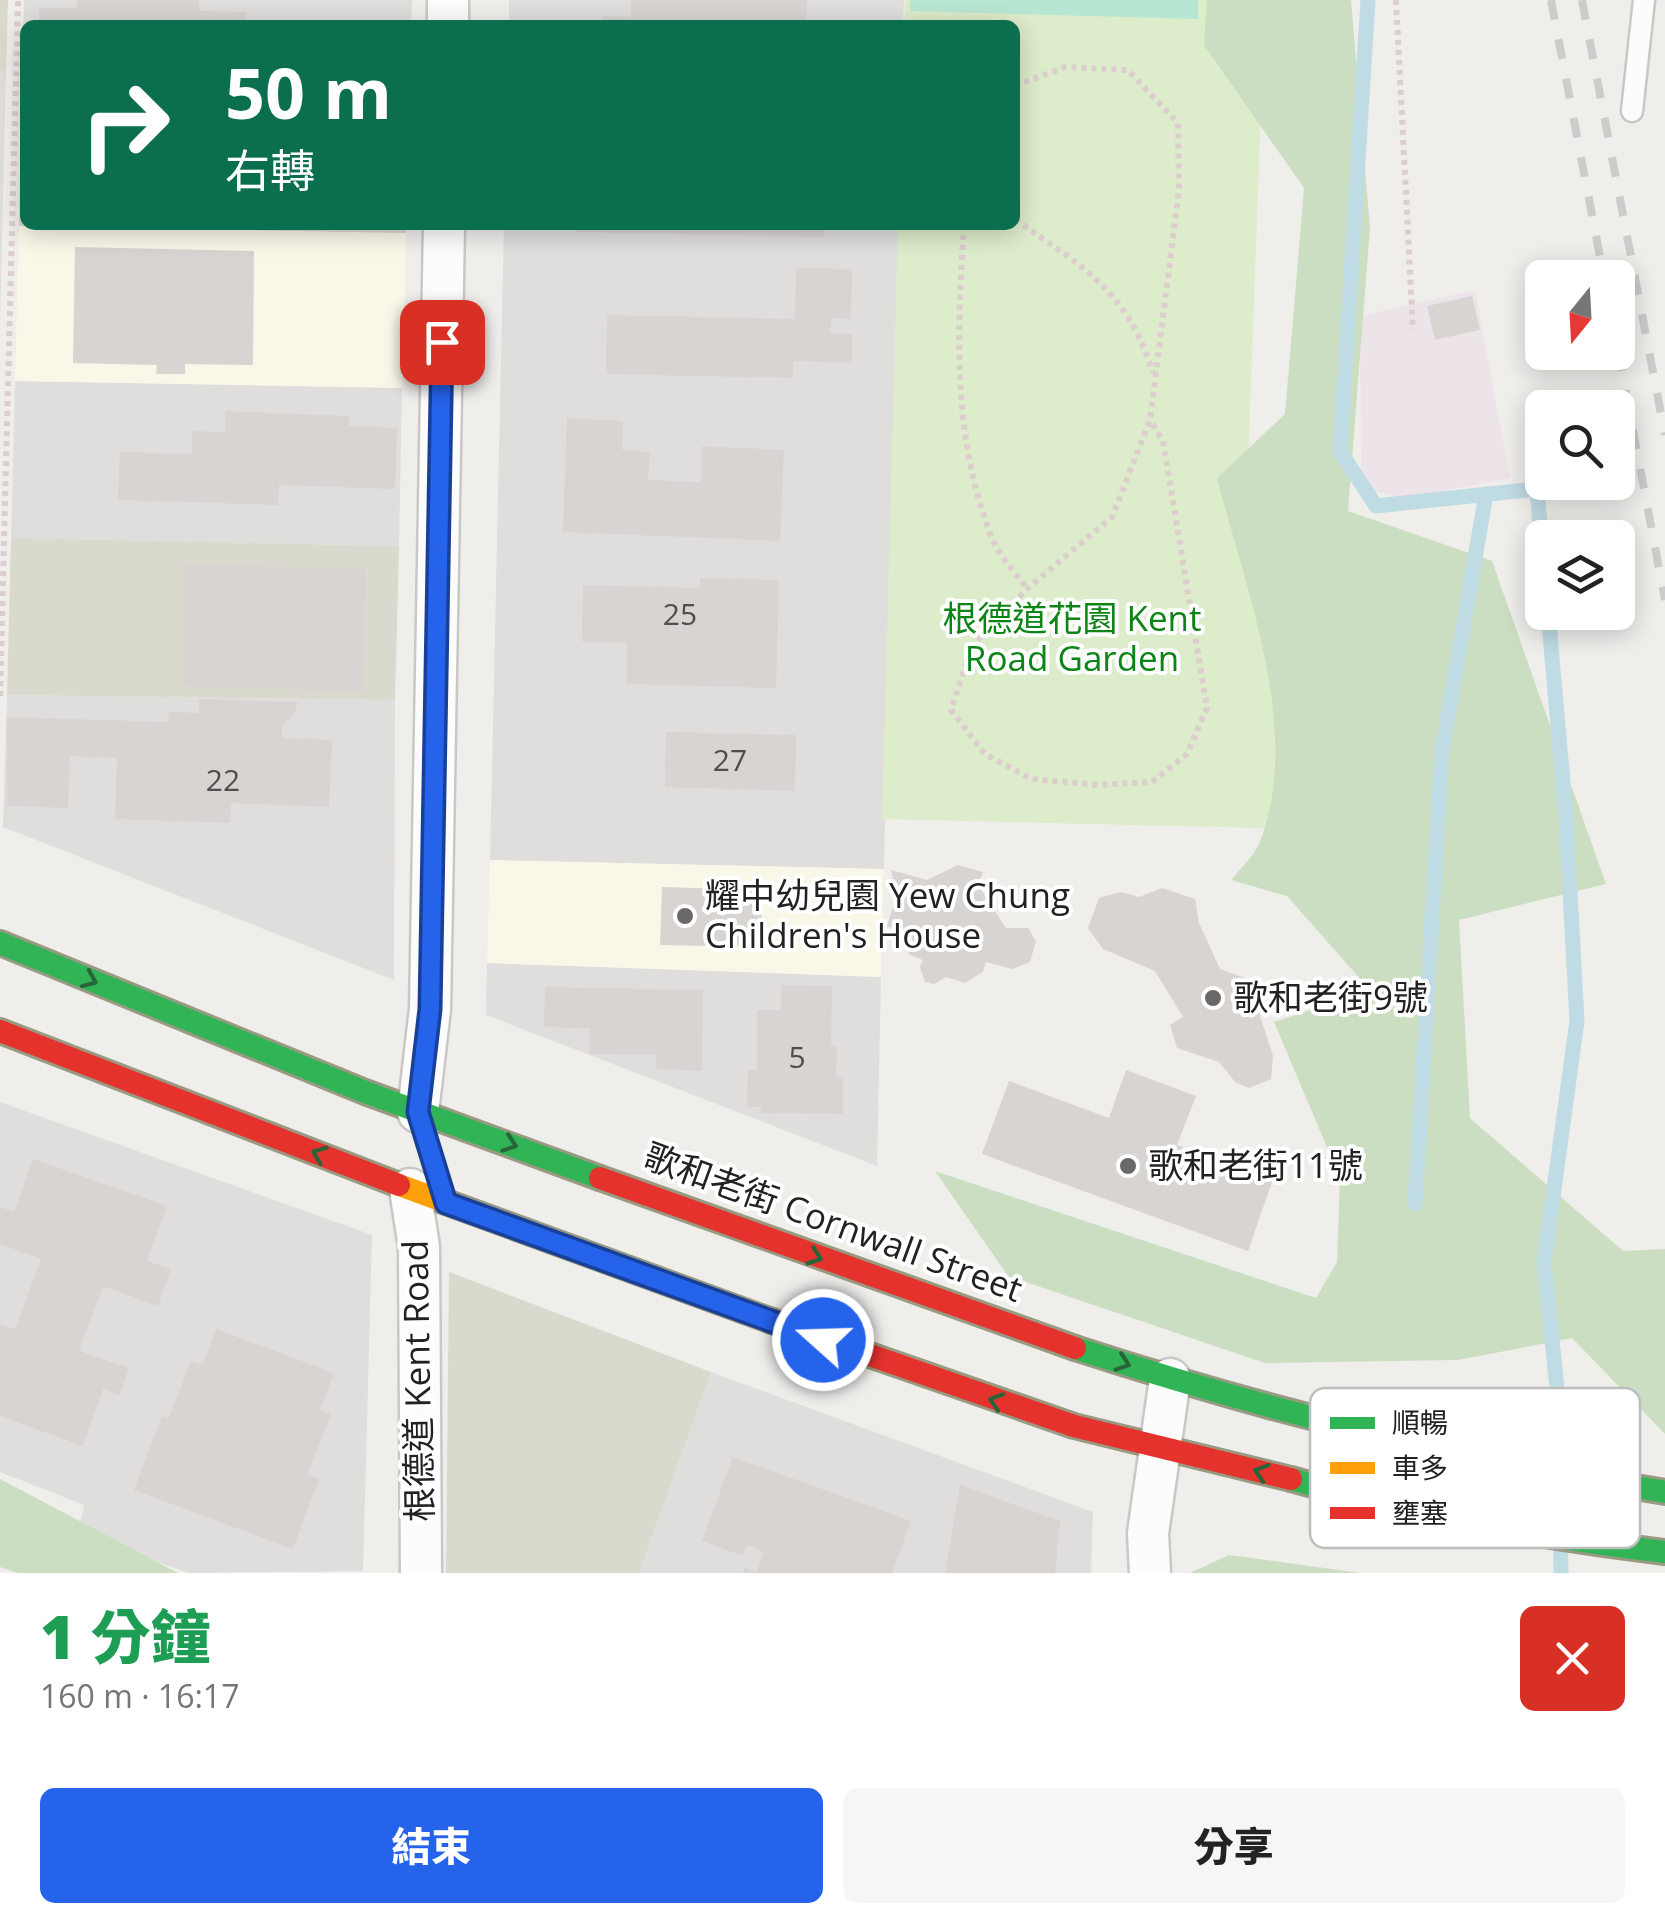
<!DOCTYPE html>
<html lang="zh-TW">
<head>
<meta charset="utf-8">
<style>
  body { margin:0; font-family:"Open Sans","Noto Sans TC",sans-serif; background:#f6f6f6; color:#222; height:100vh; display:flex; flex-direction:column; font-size:38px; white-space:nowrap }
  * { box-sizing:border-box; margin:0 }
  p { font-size:32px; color:#767676 }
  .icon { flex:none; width:55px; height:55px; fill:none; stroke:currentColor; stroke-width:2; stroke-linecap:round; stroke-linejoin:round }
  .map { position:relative; height:1573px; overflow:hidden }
  .sheet { display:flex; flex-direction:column; background:#fff; flex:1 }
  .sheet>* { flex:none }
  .guide { position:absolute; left:20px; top:20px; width:1000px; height:210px; border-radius:15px; box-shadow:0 5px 25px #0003; background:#0b6e4f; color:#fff; overflow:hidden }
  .needle { width:65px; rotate:198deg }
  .controls { position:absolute; left:1525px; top:260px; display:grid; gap:20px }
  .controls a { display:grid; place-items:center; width:110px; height:110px; border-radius:15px; background:#fff; box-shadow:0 5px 25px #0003; font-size:50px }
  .pin { position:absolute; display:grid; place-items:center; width:85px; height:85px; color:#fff; margin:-42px; border-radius:20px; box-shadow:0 5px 15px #0006 }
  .me { position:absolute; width:110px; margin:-55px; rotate:290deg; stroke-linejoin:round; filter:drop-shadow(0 0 8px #0008) }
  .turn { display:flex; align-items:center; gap:35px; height:210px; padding:0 40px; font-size:45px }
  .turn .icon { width:130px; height:130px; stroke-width:2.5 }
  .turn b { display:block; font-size:70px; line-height:85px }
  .round { display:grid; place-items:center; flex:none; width:105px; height:105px; border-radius:15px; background:#f6f6f6 }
  .head { display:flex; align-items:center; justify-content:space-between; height:170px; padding:0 40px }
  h1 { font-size:60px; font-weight:800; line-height:75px; color:#1e9e55 }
  .button { display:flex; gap:20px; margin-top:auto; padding:20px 40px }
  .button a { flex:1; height:115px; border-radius:15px; background:#2563eb; color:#fff; font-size:40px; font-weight:800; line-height:115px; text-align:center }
  .button a+a { background:#f6f6f6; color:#222 }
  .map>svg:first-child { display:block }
  .residential { fill:#dfdedc }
  .industrial { fill:#ede4e9 }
  .education { fill:#f8f7e8 }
  .construction { fill:#d9d9cd }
  .grass { fill:#ddeccb }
  .forest { fill:#cbdec1 }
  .pitch { fill:#b7e6d2 }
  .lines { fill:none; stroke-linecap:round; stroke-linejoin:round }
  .stream { stroke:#bfdbe3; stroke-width:15 }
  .building { fill:#d7d4d2 }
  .lane-casing { stroke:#c9c8c7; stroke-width:25 }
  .street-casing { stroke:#c9c8c7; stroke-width:45 }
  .fast-casing { stroke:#999a82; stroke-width:28 }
  .slow-casing { stroke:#999a82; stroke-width:28 }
  .jam-casing { stroke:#999a82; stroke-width:28 }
  .path { stroke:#dccecd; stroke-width:6; stroke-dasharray:5 5; stroke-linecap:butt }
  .lane { stroke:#fdfcfc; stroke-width:20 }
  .street { stroke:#fdfcfc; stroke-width:40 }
  .fast { stroke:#30b455; stroke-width:22 }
  .slow { stroke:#ff9f0a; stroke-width:22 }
  .jam { stroke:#e5322d; stroke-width:22 }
  .rail { stroke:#ccc; stroke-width:8; stroke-dasharray:20 20; stroke-linecap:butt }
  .oneway { stroke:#286439 }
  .route-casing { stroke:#184099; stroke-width:25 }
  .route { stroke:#2563eb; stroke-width:18 }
  .poi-dot { fill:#6a6968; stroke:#fff; stroke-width:4 }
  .labels { text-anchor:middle; stroke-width:8; stroke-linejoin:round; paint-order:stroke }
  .number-label { font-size:30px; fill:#4f4e4e }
  .park-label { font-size:35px; fill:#0c8416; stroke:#fff }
  .poi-label { font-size:35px; fill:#222; stroke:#fff; text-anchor:start }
  .street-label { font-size:35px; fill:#222; stroke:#fff }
  .key { fill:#fff; stroke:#bdbdbd; stroke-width:2.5 }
  .key-label { font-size:28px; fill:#222 }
</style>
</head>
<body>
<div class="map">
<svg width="1665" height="1573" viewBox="0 0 1665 1573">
  <rect width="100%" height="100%" fill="#f0eeeb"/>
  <!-- residential -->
  <g class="residential">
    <path d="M24,0H412L411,25H25L22,72Z"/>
    <path d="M509,0H904L903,25H509Z"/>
    <path d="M0,71H6L0,327Z"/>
    <path d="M504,225H898L884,869L490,860Z"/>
    <path d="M15,381L402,388L399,546L11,538Z"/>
    <path d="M7,695L395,700L394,980L3,827Z"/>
    <path d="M487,963L881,977L877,1166L486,1015Z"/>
    <path d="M0,1102L372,1235L363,1571L189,1573L78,1534L84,1505L0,1472Z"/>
    <path d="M711,1372L1093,1512L1091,1573H639Z"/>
  </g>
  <!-- industrial -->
  <path class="industrial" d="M1475,290L1510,478L1402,499L1368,489L1361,476L1360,316Z"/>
  <!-- education -->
  <g class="education">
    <path d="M19,226L406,233L402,388L15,381Z"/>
    <path d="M490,860L884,869L881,977L487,963Z"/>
  </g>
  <!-- construction -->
  <g class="construction">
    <path d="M0,0H8L6,71H0Z"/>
    <path d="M22,72L25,225H406V233L19,226Z"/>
    <path d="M11,538L399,546L395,700L7,695Z"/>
    <path d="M449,1272L711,1372L639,1573H446Z"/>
  </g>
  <!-- grass -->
  <path class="grass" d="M905,0H1265L1244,575L1310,592L1300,829L882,819L898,225H1015V25H904Z"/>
  <!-- forest -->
  <g class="forest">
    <path d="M1207,0H1351L1370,228L1348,511L1492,561L1606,884L1459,920L1470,1118L1623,1251L1665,1249V1434L1572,1338L1458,1360L1265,1363L1008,1276L935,1171L1316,1298L1337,1262L1340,1178L1274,1022L1370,990L1287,896L1231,880C1240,869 1254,856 1259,844C1304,732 1245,588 1217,478L1285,414L1304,188L1204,45Z"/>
    <path d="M0,1479L178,1573H18L0,1567Z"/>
    <path d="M1229,1555L1361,1573H1190Z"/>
  </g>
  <!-- pitch -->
  <path class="pitch" d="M910,0H1198V19L910,11Z"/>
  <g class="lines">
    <!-- stream -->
    <g class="stream">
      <path d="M1368,0L1340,451L1376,506L1537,489L1542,546"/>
      <path d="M1548,612L1566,817L1577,1021L1544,1262L1559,1408L1560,1464"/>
      <path d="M1415,1204L1442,751L1486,494"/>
      <path d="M1560,1487L1561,1573"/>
    </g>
  </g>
  <!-- building -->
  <g class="building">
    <path d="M77,0H199V11L247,12L246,25H39V8H77Z"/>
    <path d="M631,0H807L806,25H601L602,16L631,17Z"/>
    <path d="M576,225H824V237L576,232Z"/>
    <path d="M75,247L254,251L253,365L185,364V374H156L157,365L73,363Z"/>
    <path d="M796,268L852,269L851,319L831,318L830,333L852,334V363L793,361V378L606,374L607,315L795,319Z"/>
    <path d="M1472,296L1480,330L1435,340L1427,306Z"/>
    <path d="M225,411L349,416V426L397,428L395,489L279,485L278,505L118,500L120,452L192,454V431L225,432Z"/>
    <path d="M567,418L623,421L622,450L650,452L648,480L701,482L702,446L784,450L780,541L563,532Z"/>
    <path d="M185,565L366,569L363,691L183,686Z"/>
    <path d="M700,578L779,580L776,688L627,684V643L582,642L583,585L700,588Z"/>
    <path d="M199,699L298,702L293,716L282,725V738L332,740L329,807L231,803L230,823L115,819L117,758L70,756L68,808L7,806V717L168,722L169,712L199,713Z"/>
    <path d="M666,732L796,735L795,791L665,787Z"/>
    <path d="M958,865L983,872L978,885L1006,928H1028L1036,941L1030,962L1012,969L986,962L983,972L965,983L946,977L934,984L925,982L920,967L923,960L908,954L913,941L909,933L887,926L896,896L891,870L927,880Z"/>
    <path d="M662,887L762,890L761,947L660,945Z"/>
    <path d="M1162,888L1195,899L1199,923L1220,969L1248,979L1273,1056L1271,1079L1249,1088L1235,1082L1219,1062L1177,1048L1170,1025L1183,1017L1155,971L1103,949L1088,928L1099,898L1121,892L1139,897Z"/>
    <path d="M781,985L832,986L831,1045L837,1046L836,1077H843V1114L761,1113V1107H747L748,1070H757V1010H781Z"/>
    <path d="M545,987L703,990L702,1071L656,1069V1055L589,1054L590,1028L544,1027Z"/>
    <path d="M1126,1070L1196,1096L1177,1145L1273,1179L1248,1251L982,1154L1009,1081L1109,1118Z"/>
    <path d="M33,1159L167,1206L147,1261L171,1269L158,1306L103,1286L79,1351L129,1368L119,1395L103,1389L83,1446L0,1416V1324L15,1329L41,1259L0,1244V1207L14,1212Z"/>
    <path d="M216,1329L334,1373L320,1410L331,1414L308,1474L319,1479L293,1549L134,1490L162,1416L169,1418L191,1361L203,1365Z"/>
    <path d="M733,1457L911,1521L892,1573H743L744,1568L757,1572L764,1552L747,1545L743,1556L702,1541Z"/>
    <path d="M960,1485L1060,1521L1055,1573H945Z"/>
  </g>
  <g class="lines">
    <defs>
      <path id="lane" d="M1632,111L1644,0"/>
      <g id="street">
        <path d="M448,25V0"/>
        <path d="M418,1112L430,1009L444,225"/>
        <path d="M410,1189L419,1247L421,1573"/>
        <path d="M1150,1573L1148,1533L1170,1379"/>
      </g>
      <g id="fast">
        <path d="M0,943L365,1092L600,1178"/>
        <path d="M1075,1348C1269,1411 1463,1460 1665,1492"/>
        <path d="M1291,1479C1414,1514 1538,1537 1665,1552"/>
      </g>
      <path id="slow" d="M399,1185L772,1321"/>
      <g id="jam">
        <path d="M0,1031L399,1185"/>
        <path d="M600,1178L1075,1348"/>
        <path d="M772,1321L1074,1426L1291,1479"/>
      </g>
    </defs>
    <!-- lane casing -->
    <use href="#lane" class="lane-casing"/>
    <!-- street casing -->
    <use href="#street" class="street-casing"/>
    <!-- fast casing -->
    <use href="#fast" class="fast-casing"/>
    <!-- slow casing -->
    <use href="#slow" class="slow-casing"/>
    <!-- jam casing -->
    <use href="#jam" class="jam-casing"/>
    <!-- path -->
    <g class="path">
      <path d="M1396,0L1413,330"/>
      <path d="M1015,86L1065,67L1128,70L1178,123L1179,190L1150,420L1112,517L1027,589L972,646L951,710L985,754L1031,779L1098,785L1152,782L1187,754L1207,708L1163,441L1150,420"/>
      <path d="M1015,219C1083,268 1126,288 1153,373"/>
      <path d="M964,225C957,330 952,438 992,538C999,556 1016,573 1027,589"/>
      <path d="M0,696L18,0"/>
    </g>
    <!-- lane -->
    <use href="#lane" class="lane"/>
    <!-- street -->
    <use href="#street" class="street"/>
    <!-- fast -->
    <use href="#fast" class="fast"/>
    <!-- slow -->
    <use href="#slow" class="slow"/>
    <!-- jam -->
    <use href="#jam" class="jam"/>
    <!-- rail -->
    <g class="rail">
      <path d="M1551,0L1604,278"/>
      <path d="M1582,0L1665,435"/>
      <path d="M1618,351L1665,600"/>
    </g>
  </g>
  <!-- one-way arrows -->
  <defs><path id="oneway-chevron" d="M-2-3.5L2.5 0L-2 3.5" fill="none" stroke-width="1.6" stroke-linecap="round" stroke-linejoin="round" transform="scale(2.5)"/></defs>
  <g class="oneway">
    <use href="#oneway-chevron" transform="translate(90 980) rotate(23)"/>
    <use href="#oneway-chevron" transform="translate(510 1144) rotate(19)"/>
    <use href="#oneway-chevron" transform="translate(319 1154) rotate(-159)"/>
    <use href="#oneway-chevron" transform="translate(815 1257) rotate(20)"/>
    <use href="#oneway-chevron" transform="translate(1123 1363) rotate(19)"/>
    <use href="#oneway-chevron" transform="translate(996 1401) rotate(-162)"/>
    <use href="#oneway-chevron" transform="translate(1261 1472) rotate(-163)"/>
  </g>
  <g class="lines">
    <defs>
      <path id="route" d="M442,342L430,1009L418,1112L446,1203L823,1340"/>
    </defs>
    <!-- route casing -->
    <use href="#route" class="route-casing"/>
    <!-- route -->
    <use href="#route" class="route"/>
  </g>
  <!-- markers -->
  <g class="poi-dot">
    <circle cx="685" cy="916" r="10"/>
    <circle cx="1213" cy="998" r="10"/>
    <circle cx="1128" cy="1166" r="10"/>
  </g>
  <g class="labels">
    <!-- number labels -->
    <g class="number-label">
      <text x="680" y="625">25</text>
      <text x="730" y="771">27</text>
      <text x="223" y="791">22</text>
      <text x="797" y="1068">5</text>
    </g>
    <!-- park labels -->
    <g class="park-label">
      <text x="1072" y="631">根德道花園 Kent<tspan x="1072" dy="40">Road Garden</tspan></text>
    </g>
    <!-- poi labels -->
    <g class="poi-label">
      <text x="705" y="908">耀中幼兒園 Yew Chung<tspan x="705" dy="40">Children's House</tspan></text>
      <text x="1233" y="1010">歌和老街9號</text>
      <text x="1148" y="1178">歌和老街11號</text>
    </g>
    <!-- street labels -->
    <g class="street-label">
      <text transform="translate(833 1223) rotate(20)" y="12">歌和老街 Cornwall Street</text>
      <text transform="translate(418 1381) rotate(-91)" y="12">根德道 Kent Road</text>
    </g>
  </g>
  <!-- legend -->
  <rect x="1310" y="1388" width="330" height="160" rx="15" class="key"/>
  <rect x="1330" y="1417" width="45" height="12" fill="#30b455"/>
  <rect x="1330" y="1462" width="45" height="12" fill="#ff9f0a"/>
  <rect x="1330" y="1507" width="45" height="12" fill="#e5322d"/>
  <g class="key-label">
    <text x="1392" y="1433">順暢</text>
    <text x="1392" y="1478">車多</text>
    <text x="1392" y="1523">壅塞</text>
  </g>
</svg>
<div class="controls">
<a><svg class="needle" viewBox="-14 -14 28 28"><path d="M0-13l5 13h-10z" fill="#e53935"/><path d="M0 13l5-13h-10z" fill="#767676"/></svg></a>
<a><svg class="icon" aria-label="search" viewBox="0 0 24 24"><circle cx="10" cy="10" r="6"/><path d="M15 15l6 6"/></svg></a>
<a><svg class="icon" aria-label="layers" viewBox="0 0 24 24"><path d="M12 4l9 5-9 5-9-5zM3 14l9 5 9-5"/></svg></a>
</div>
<div class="pin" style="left:442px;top:342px;background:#d93025"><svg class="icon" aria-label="arrive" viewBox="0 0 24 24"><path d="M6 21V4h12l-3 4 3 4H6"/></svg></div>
<svg class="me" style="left:823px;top:1340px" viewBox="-20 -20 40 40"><circle r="17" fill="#2563eb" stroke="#fff" stroke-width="3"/><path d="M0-11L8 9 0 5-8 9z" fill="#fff"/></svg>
<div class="guide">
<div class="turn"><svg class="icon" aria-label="right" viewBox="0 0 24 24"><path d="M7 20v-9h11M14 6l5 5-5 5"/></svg><div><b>50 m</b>右轉</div></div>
</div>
</div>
<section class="sheet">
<div class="head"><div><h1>1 分鐘</h1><p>160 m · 16:17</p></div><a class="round" style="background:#d93025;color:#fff"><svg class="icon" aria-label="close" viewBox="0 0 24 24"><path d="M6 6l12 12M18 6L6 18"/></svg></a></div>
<div class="button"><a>結束</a><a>分享</a></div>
</section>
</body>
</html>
